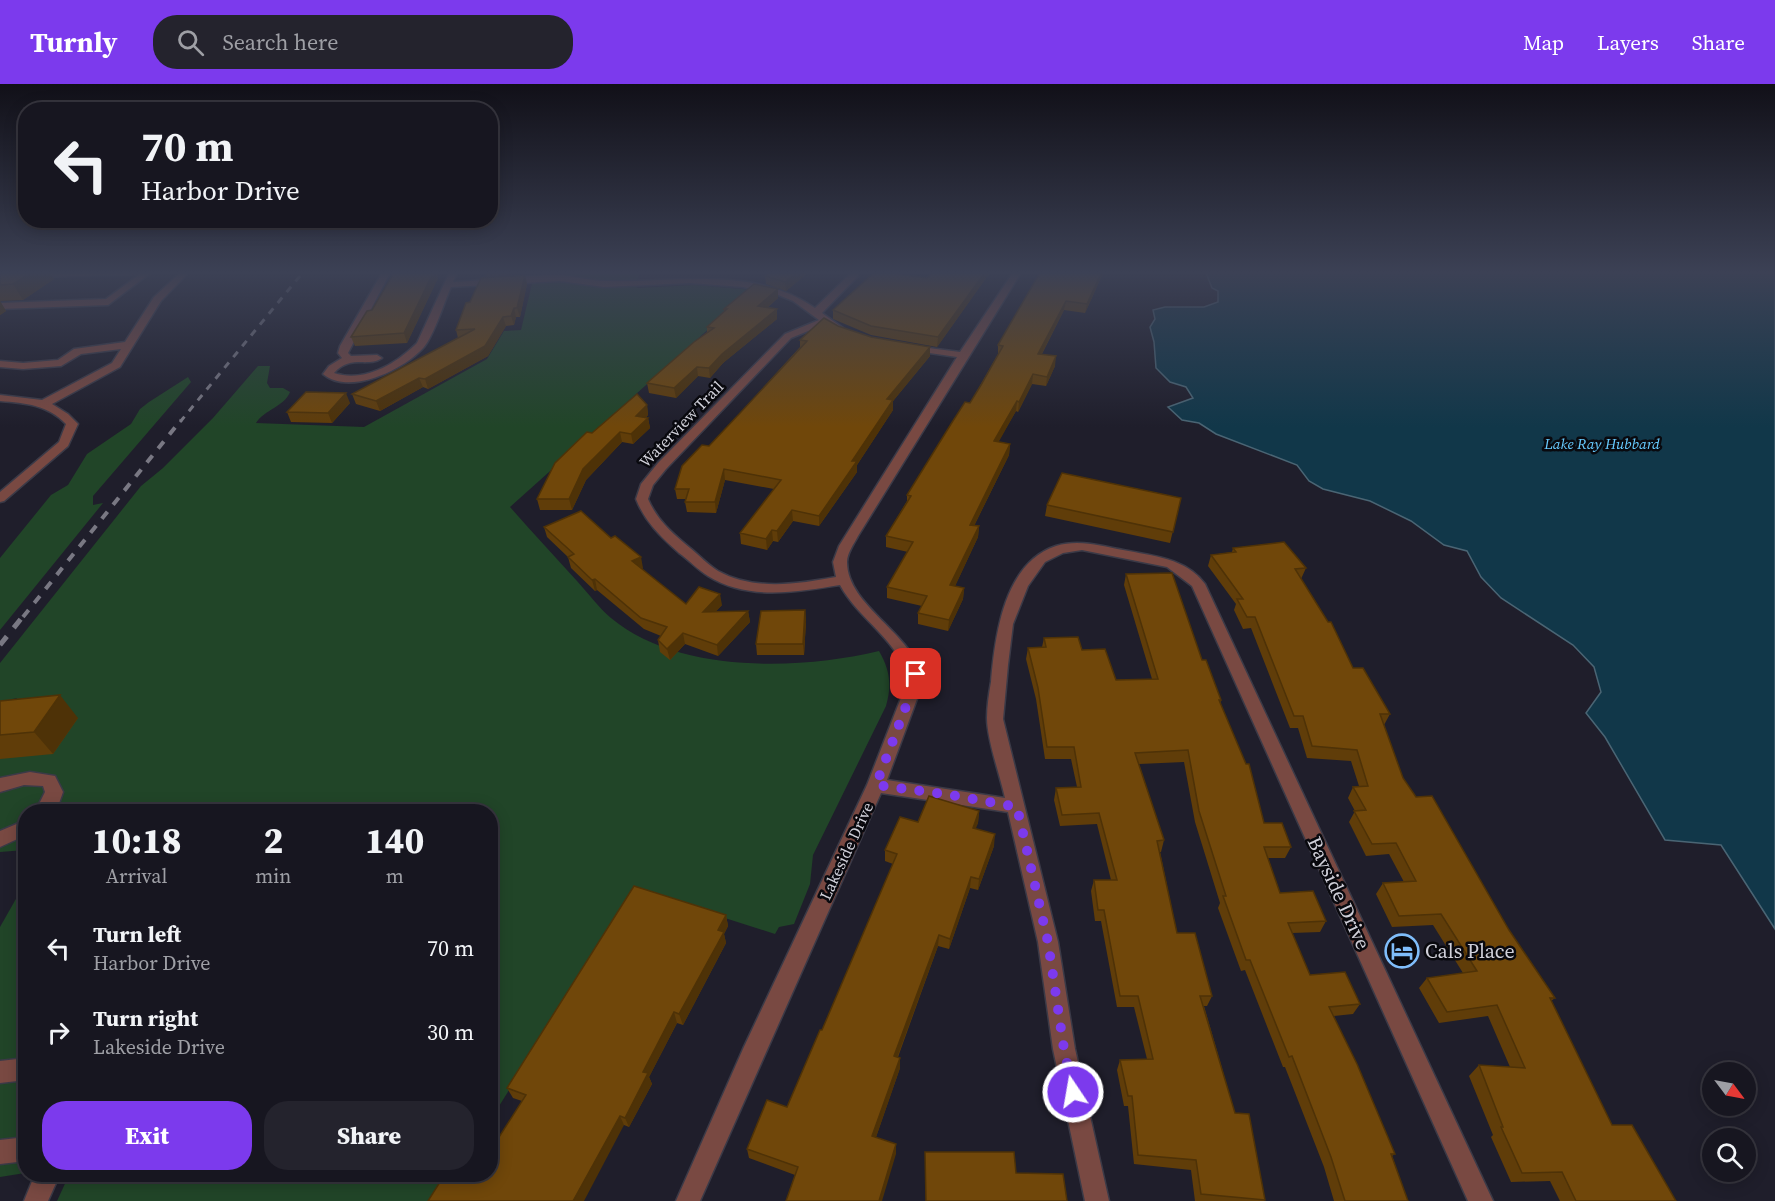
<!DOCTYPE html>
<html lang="en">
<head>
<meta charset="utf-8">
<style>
  body { margin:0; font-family:"Source Serif 4",serif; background:#24232d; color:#f1f3f6; height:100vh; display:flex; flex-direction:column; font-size:22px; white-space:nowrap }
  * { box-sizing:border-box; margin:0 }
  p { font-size:20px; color:#9e9fa5 }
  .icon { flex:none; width:33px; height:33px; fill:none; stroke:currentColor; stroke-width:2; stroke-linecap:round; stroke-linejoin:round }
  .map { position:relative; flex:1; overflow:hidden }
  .sheet { position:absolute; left:18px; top:720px; width:480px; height:378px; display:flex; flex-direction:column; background:#171620; border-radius:24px; box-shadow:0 3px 15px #0003,0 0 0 2px #36353e }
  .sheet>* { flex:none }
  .top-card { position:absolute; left:18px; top:18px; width:480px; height:126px; border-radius:24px; box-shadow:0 3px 15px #0003,0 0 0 2px #36353e; background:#171620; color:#f1f3f6; overflow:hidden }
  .needle { width:39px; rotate:122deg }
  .buttons { position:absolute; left:1702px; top:978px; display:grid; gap:12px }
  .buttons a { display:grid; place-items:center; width:54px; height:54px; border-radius:50%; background:#171620; box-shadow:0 3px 15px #0003,0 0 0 2px #36353e; font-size:30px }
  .pin { position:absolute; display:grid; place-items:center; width:51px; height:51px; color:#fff; margin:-26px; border-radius:12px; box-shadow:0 3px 9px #0006 }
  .me { position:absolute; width:66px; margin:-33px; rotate:348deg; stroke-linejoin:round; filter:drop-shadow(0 0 4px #0008) }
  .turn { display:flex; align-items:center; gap:21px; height:126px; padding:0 24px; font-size:27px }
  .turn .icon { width:78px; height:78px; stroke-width:2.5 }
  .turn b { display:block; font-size:42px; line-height:51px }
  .eta { display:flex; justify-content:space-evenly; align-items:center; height:102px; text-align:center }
  .eta b { font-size:36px; font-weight:800; line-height:42px }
  .button { display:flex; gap:12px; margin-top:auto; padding:12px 24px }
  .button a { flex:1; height:69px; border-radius:24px; background:#7c3aed; color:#fff; font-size:24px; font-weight:800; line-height:69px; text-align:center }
  .button a+a { background:#24232d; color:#f1f3f6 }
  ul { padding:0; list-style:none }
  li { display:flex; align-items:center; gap:18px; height:84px; padding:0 24px }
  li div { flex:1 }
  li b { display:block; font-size:22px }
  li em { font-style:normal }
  header { display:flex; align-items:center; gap:36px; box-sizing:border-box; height:84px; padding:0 30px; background:#7c3aed; color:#fff }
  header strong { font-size:28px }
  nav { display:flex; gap:33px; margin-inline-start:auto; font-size:21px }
  .search { width:420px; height:54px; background:#24232d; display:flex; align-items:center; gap:15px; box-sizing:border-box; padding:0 21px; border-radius:24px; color:#9e9fa5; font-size:22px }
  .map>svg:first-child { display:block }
  .green { fill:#214528 }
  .water { fill:#113749; stroke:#4a6574; stroke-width:1.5 }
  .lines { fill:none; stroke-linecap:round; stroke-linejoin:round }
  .minor-casing { stroke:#3b3a47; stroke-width:3 }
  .minor { fill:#794942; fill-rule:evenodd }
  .rail-far2 { stroke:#797883; stroke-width:3; stroke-dasharray:7 7; stroke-linecap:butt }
  .rail-far1 { stroke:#797883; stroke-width:4; stroke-dasharray:9 9; stroke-linecap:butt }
  .rail { stroke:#797883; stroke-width:5; stroke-dasharray:11 11; stroke-linecap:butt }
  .wall { fill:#603d09 }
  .shaded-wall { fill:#4e3207 }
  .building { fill:#70470a; stroke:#4e3207; stroke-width:1.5 }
  .route { stroke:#7c3aed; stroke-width:10; stroke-dasharray:0 18 }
  .labels { text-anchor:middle; stroke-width:5; stroke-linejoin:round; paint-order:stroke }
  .far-water-label { font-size:15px; font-style:italic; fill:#67cbff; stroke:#09090e }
  .street-label { font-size:16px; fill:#d0d0d9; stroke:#09090e }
  .near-street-label { font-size:20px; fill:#d0d0d9; stroke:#09090e }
  .near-poi-label { font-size:20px; fill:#d0d0d9; stroke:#09090e; text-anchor:start }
</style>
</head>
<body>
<header>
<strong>Turnly</strong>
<div class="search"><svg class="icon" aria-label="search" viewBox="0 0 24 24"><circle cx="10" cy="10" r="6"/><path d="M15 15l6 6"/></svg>Search here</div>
<nav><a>Map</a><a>Layers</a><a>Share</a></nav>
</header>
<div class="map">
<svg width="1775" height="1117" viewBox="0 0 1775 1117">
  <rect width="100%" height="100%" fill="#1f1e2b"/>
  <!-- green -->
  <g class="green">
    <path d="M535,187H639L637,204L695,201L752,206L510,423C532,448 555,473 577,497C588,509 599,524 611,534C678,590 800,586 879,567C890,586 892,601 886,622L813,771L810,800L794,840L779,843L775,850L634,805L491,1035L490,728H26L25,766L0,768V636L17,614L0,618V579L141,402L163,384L213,334L258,282H270L267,299L270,304H283L290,308C285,322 264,326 256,339L364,343L487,275L504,247L521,246Z"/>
    <path d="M188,293L191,298L93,412V421L103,419L0,546V474L51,411L68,401L87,370L131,340L140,325L149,318Z"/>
    <path d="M25,799V1089L0,1093V843Z"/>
    <path d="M69,1091H456L439,1117H57Z"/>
  </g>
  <!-- water -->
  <path class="water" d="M1211,187H1775V845L1721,761L1665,756L1605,653L1586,629L1601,608L1594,583L1573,561L1501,514L1481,493L1467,467L1444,461L1411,437L1370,417L1323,405L1309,397L1297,381L1216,350L1199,339L1182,336L1168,323L1193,314L1186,303L1170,298L1156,284L1154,258L1150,243L1155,235L1153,226L1165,223H1204L1218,218V207L1212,204L1206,189Z"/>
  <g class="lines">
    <defs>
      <g id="minor">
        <path d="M69,187H153L108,221L0,225V219L106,215L140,190L0,194V188Z"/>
        <path d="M182,187H190L161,217L120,283L52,320L68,330L78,340L68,362L4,417L0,418V408L59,358L66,340C48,321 26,319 0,317V311L42,316L112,279L121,265L81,270L61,282L23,285L0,283V277L23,279L58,276L74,265L125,258L154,213Z"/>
        <path d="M383,187H391L348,269L351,272L377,271L382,274C368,284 351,270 334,289C364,299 396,280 417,259L450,187H458L453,198C488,196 524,191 559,191C574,192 590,197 605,197C676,199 753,181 815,224L852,188H858V192L822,229L843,244V248H837L825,240L791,254L666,385L653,401L648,415C657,436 672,449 690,464C699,471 708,481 718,487C754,507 798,500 836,493L833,478L839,462L957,273L909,266L904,263L905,261L960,268L1014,187H1022L858,452C854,460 847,469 847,478C847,522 913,549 924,596L887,696L1005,714C1000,691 987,656 987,634C987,622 989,609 991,598C995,551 1004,479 1056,462C1079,455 1101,462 1123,466C1153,472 1186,474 1205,500L1493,1117H1468L1192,502L1167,483L1082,466L1063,469L1045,478L1028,502L1013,540L1008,581L1003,635L1058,858L1075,965L1109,1117H1085L1053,965L1038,858L1008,728L881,709L700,1117H676L743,965L867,701L908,596C900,557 859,536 840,501C797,508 748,517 708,492C698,486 689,476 679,469C661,453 645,438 636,415L641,400L658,379L785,250L819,236L793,217L776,210L743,203L690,199L604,203L560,197L451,203C443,221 435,249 424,263C404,286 349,312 323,290L329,282L342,274L338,269L340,262Z"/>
        <path d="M30,688L55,692L63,708L56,728H35L45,708L43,702L24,701L0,708V694Z"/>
        <path d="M26,736V751L0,763V747Z"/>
        <path d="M26,974V996L0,999V977Z"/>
        <path d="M26,1053V1077L0,1080V1056Z"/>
        <path d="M35,1090H60L48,1117H24Z"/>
      </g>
    </defs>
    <!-- minor casing -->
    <use href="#minor" class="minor-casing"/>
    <!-- minor -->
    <use href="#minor" class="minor"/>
    <!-- rail-far2 -->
    <path class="rail-far2" d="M180,338L304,187"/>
    <!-- rail-far1 -->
    <path class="rail-far1" d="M23,533L181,336"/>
    <!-- rail -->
    <path class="rail" d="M0,561L24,531"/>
  </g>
  <!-- wall -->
  <g class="wall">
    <path d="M0,187L54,195L23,216L0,217L6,227L0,231Z"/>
    <path d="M703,187H722L721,188Z"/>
    <path d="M810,187L786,207L766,200L765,192Z"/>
    <path d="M933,187H991L937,263L871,251L833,235V226L927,194Z"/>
    <path d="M1104,187L1085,229L1064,226L1042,270L1055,282L1046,302L1032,300L1018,328L1016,327L998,358L1010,360L1009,371L974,442H979L978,453L955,502L964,504L963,515L948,547L918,540V529L922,522L887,514V503L908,468L886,463V452L907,417V411L970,319L998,270V261Z"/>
    <path d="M437,191L438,194L407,259L355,262L351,253Z"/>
    <path d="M525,191L527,200L520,233H516L514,241L506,242L488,272L428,305L423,303L380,327L356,320L352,310L458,254L456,246L470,218Z"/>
    <path d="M778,214L767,224L777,225V235L723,279L710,294L698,292L676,314L649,309L647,299L707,248V243L724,228V225Z"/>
    <path d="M838,242L871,253L930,272L893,317V326L857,381V388L819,442L793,437L778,458L773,457L767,466L741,460L740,449L774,405L725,396L716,429L687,428L685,418L686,415H677L675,405L709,362L741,328L800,263V256Z"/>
    <path d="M350,319L332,339L291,338L287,328Z"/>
    <path d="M647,321L648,331L645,334H648L650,344L633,360L622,358L586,396L572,426H540L537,415L592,349Z"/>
    <path d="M1181,414L1170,459L1045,432L1047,421Z"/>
    <path d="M544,443L643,484L642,485L686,520L722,521L716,527H748L750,538L718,572L685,560L670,576L660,568L658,556L661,552L644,545L597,506L595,507L571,484L568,473L547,453Z"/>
    <path d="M1233,464L1306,484L1301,495L1353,584L1390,630L1384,641L1403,694L1416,713L1555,914L1551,917L1612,1041L1676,1117H1560L1550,1097L1511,1098L1491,1053L1493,1051L1469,992L1479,981L1510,983L1488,932L1439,939L1419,904L1427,894L1463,889L1433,841L1392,843L1376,810L1383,799L1404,798L1389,770L1366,772L1349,738L1355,727L1348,714L1353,703L1359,702L1351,677L1307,674L1298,644H1290L1251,544L1243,545L1234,526L1236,520L1208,482L1211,471L1232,468Z"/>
    <path d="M1126,490L1202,576L1221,616L1220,620L1264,739L1291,763L1285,774H1268L1280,809L1326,837L1320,848L1292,849L1310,891L1360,920L1353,930L1334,932L1395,1070L1392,1072L1408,1117H1334L1324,1083L1285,983H1283L1245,886L1241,887L1218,824L1220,819L1195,738L1184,678L1139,680L1164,756L1161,768H1160L1177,849L1212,912L1207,922H1204L1235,1029L1265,1116L1264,1117H1195L1191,1086L1134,1080L1128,1022H1124L1117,986L1120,976L1147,975L1134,923H1117L1101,837H1095L1091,807L1094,796H1111L1097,740L1060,742L1054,716L1056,704L1077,703L1071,675H1045L1036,615L1026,575L1028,564L1042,563L1044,554L1082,566L1116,596L1152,595L1124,501Z"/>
    <path d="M805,526L806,538L804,571H757L756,560Z"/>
    <path d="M0,617L78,634L53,670L0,675Z"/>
    <path d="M979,727L978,739L975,744L994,762L978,806L970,804L949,865L938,862L898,973L900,984L876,1053L896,1070L795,1091L749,1074L747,1065L787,1023L822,946L893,780L885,777V766L918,738Z"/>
    <path d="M726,831L728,842L724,850L726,859L683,941L677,939L649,993L652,1000L629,1043L624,1041L492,1064L522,1017L513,1014L507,1004Z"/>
    <path d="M925,1068L1016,1089L1067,1117H926Z"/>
  </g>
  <!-- shaded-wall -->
  <g class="shaded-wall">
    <path d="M34,187H49L54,195L23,216L13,200Z"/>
    <path d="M433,187H439L437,191L438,194L407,259L404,249Z"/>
    <path d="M485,187H530L529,189L486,193Z"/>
    <path d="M799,187H810L786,207L785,198Z"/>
    <path d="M986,187H991L937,263L938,253Z"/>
    <path d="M1102,187H1104L1085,229L1087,220Z"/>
    <path d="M525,191L527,200L520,233L517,224Z"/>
    <path d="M778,205V214L758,231V222Z"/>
    <path d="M0,217L6,227L0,231Z"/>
    <path d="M1066,217L1064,226L1037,279L1038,270Z"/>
    <path d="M514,224L516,233L514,241L511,232Z"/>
    <path d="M777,225V235L723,279L710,294L709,284L722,270Z"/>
    <path d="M503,233L506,242L488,272L428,305L425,295Z"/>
    <path d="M930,263V272L893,317V326L857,381V388L819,442V432L852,377L887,315Z"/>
    <path d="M1056,272L1055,282L1046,302L1047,293Z"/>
    <path d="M697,283L698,292L676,314L674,304Z"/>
    <path d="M1033,290L1032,300L1018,328L1019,318Z"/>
    <path d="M419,294L423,303L380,327L376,317Z"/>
    <path d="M346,309L350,319L332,339L328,329Z"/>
    <path d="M1017,317L1016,327L993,368L994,357Z"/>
    <path d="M647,321L648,331L637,342L636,332Z"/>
    <path d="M648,334L650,344L633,360L631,350Z"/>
    <path d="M620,348L622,358L586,396L572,426L569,415L583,385Z"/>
    <path d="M1010,360L1009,371L969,452L970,441Z"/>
    <path d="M724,385L725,396L716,429L715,418Z"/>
    <path d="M792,426L793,437L778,458L777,447Z"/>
    <path d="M979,442L978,453L950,513V501Z"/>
    <path d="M772,446L773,457L767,466L766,455Z"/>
    <path d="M641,473L643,484L635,488L632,477Z"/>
    <path d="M595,495L597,506L595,507L592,496Z"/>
    <path d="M964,504L963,515L948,547L949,536Z"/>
    <path d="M720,510L722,521L705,539L703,528Z"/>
    <path d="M805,526L806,538L804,571L803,560Z"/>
    <path d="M748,527L750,538L718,572L717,561Z"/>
    <path d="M683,549L685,560L670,576L667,565Z"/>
    <path d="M60,611L78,634L53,670L34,648Z"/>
    <path d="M979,727L978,739L972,755L973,744Z"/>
    <path d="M995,750L994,762L978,806L979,795Z"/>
    <path d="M971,793L970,804L949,865L950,855Z"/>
    <path d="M726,831L728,842L724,850L726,859L683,941L679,930Z"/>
    <path d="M939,851L938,862L894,982V972Z"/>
    <path d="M674,928L677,939L649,993L652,1000L629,1043L625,1034L643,988Z"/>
    <path d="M900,974V984L873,1062L872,1052Z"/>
    <path d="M620,1032L624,1041L584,1117H573Z"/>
    <path d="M896,1060V1070L882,1117H879Z"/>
  </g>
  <!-- building -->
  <g class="building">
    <path d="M0,187H34L13,200L0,201Z"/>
    <path d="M395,187H434L404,249L351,253L367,227L372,226Z"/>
    <path d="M771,187H799L785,198L765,192Z"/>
    <path d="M876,187L927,194L933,187H986L938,253L871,242L833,226Z"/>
    <path d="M1041,187H1102L1087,220L1066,217L1038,270L1056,272L1047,293L1033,290L1019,318L1017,317L994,357L1010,360L970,441L979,442L950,501L964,504L949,536L918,529L927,512L887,503L913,458L886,452L911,412L907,411L951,340L965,318L970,319L981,301L1003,262L998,261Z"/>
    <path d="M525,191L517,224H514L511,232L503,233L485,262L425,295L419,294L376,317L352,310L475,245L456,246L466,219L470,218L481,194Z"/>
    <path d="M754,200L778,205L758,222L777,225L722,270L709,284L697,283L674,304L647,299L694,258L714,244L707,243L727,225H724Z"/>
    <path d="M824,234L838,242L871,253L930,263L887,315L893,316L852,377H857L819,432L792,426L777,447L772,446L766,455L740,449L781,396L724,385L715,418H685L689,405H675L682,382L702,361L709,362L741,328L807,257L800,256Z"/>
    <path d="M306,308L346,309L328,329L287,328Z"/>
    <path d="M637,310L647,321L636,332L648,334L631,350L620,348L583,385L569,415H537L555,379L587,348L592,349Z"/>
    <path d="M1062,389L1181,414L1173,448L1047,421Z"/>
    <path d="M581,427L611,454L615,452L641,473L632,477L686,520L699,503L720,510L703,528L748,527L717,561L683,549L667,565L658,556L667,543L641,534L595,495L592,496L568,473L574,470L544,443Z"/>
    <path d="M1284,458L1306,484L1295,485L1328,538H1331L1353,584H1363L1390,630H1380L1403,694L1416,713L1432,712L1509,846L1555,914H1550L1612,1041H1632L1676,1117H1576L1562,1088L1522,1089L1501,1043H1503L1479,981L1525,984L1497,921L1447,928L1427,894L1477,887L1441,830L1399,832L1383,799L1416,797L1396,759L1372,760L1354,727L1366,726L1353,703L1368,702L1357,666L1312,662L1303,632H1294L1255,533H1247L1237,515H1243L1211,471L1236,468L1233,464Z"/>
    <path d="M1172,489L1202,576H1206L1221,616H1219L1246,680H1249L1264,739H1282L1291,763H1264L1280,809L1313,807L1326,837L1288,839L1310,891L1345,888L1360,920L1329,923L1357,980L1395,1070H1391L1408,1117H1345L1331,1073L1292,972L1289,973L1250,876H1246L1223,812H1226L1199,727L1188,666L1135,669L1164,756L1157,757L1177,849H1195L1212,912H1200L1235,1029L1249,1030L1265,1116L1201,1110L1196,1076L1138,1071L1132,1012H1128L1120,976L1153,975L1138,912H1120L1104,826H1098L1094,796H1117L1099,729L1062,731L1056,704L1081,703L1074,663H1047L1038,604L1028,564L1046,563L1044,554L1078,553L1082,566L1105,565L1116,596L1158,595L1126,490Z"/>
    <path d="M805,526L803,560H756L761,527Z"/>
    <path d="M60,611L34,648L0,651V617Z"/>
    <path d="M929,712L979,727L973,744L995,750L979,795L971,793L950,855L939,851L894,972L900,974L872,1052L896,1060L879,1117H786L798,1083L747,1065L767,1016L787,1023L820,946H822L897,770L885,766L900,733L918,738Z"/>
    <path d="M634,802L726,831L718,846L724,848L679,930L674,928L643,988L648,989L625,1034L620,1032L573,1117H428L445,1090H490V1063L492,1064L526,1011L507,1004Z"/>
    <path d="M925,1068H1014L1016,1089L1063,1090L1067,1117H926Z"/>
  </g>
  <!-- sky -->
  <linearGradient id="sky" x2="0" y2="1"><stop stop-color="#111018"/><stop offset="0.55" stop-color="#3c4155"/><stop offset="1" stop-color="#3c4155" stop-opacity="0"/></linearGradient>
  <rect width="1775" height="343" fill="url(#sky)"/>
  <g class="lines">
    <!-- route -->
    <path class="route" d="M916,590V596L876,701L951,711L1017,723L1048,858L1064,965L1073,1008"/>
  </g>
  <!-- icons -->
  <defs>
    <symbol id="hotel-ring" viewBox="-11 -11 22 22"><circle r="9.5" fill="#09090e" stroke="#7fbdfa" stroke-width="1.5"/><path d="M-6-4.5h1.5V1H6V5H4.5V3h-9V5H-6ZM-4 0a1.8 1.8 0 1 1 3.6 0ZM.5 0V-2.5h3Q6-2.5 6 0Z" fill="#7fbdfa"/></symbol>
  </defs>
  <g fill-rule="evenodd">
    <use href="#hotel-ring" x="1383" y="848" width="38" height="38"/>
  </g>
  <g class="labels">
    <!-- far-water labels -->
    <g class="far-water-label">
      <text x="1602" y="365">Lake Ray Hubbard</text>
    </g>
    <!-- street labels -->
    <g class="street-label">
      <text transform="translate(681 340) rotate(-46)" y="6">Waterview Trail</text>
      <text transform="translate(846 767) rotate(-65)" y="6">Lakeside Drive</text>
    </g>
    <!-- near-street labels -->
    <g class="near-street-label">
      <text transform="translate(1339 809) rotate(65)" y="7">Bayside Drive</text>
    </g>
    <!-- near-poi labels -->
    <g class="near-poi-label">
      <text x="1425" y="874">Cals Place</text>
    </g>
  </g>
</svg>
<div class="buttons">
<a><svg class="needle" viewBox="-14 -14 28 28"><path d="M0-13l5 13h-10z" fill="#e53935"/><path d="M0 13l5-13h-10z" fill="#9e9fa5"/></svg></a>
<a><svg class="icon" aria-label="search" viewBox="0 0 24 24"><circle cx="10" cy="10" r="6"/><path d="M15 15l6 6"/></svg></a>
</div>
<div class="pin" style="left:916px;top:590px;background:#d93025"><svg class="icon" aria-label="arrive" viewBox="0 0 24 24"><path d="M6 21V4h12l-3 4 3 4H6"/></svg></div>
<svg class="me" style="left:1073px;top:1008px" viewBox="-20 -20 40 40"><circle r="17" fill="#7c3aed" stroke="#fff" stroke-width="3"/><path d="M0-11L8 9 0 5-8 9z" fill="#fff"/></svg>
<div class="top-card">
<div class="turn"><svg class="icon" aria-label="left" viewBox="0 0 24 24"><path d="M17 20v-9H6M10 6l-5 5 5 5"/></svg><div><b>70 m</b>Harbor Drive</div></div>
</div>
<section class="sheet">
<div class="eta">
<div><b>10:18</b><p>Arrival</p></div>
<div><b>2</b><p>min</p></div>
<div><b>140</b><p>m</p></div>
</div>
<ul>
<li><svg class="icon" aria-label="left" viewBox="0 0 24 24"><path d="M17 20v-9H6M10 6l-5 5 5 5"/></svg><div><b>Turn left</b><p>Harbor Drive</p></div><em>70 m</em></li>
<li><svg class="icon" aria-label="right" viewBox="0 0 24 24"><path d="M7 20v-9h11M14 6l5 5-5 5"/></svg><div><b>Turn right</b><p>Lakeside Drive</p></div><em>30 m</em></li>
</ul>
<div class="button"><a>Exit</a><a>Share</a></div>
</section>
</div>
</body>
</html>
